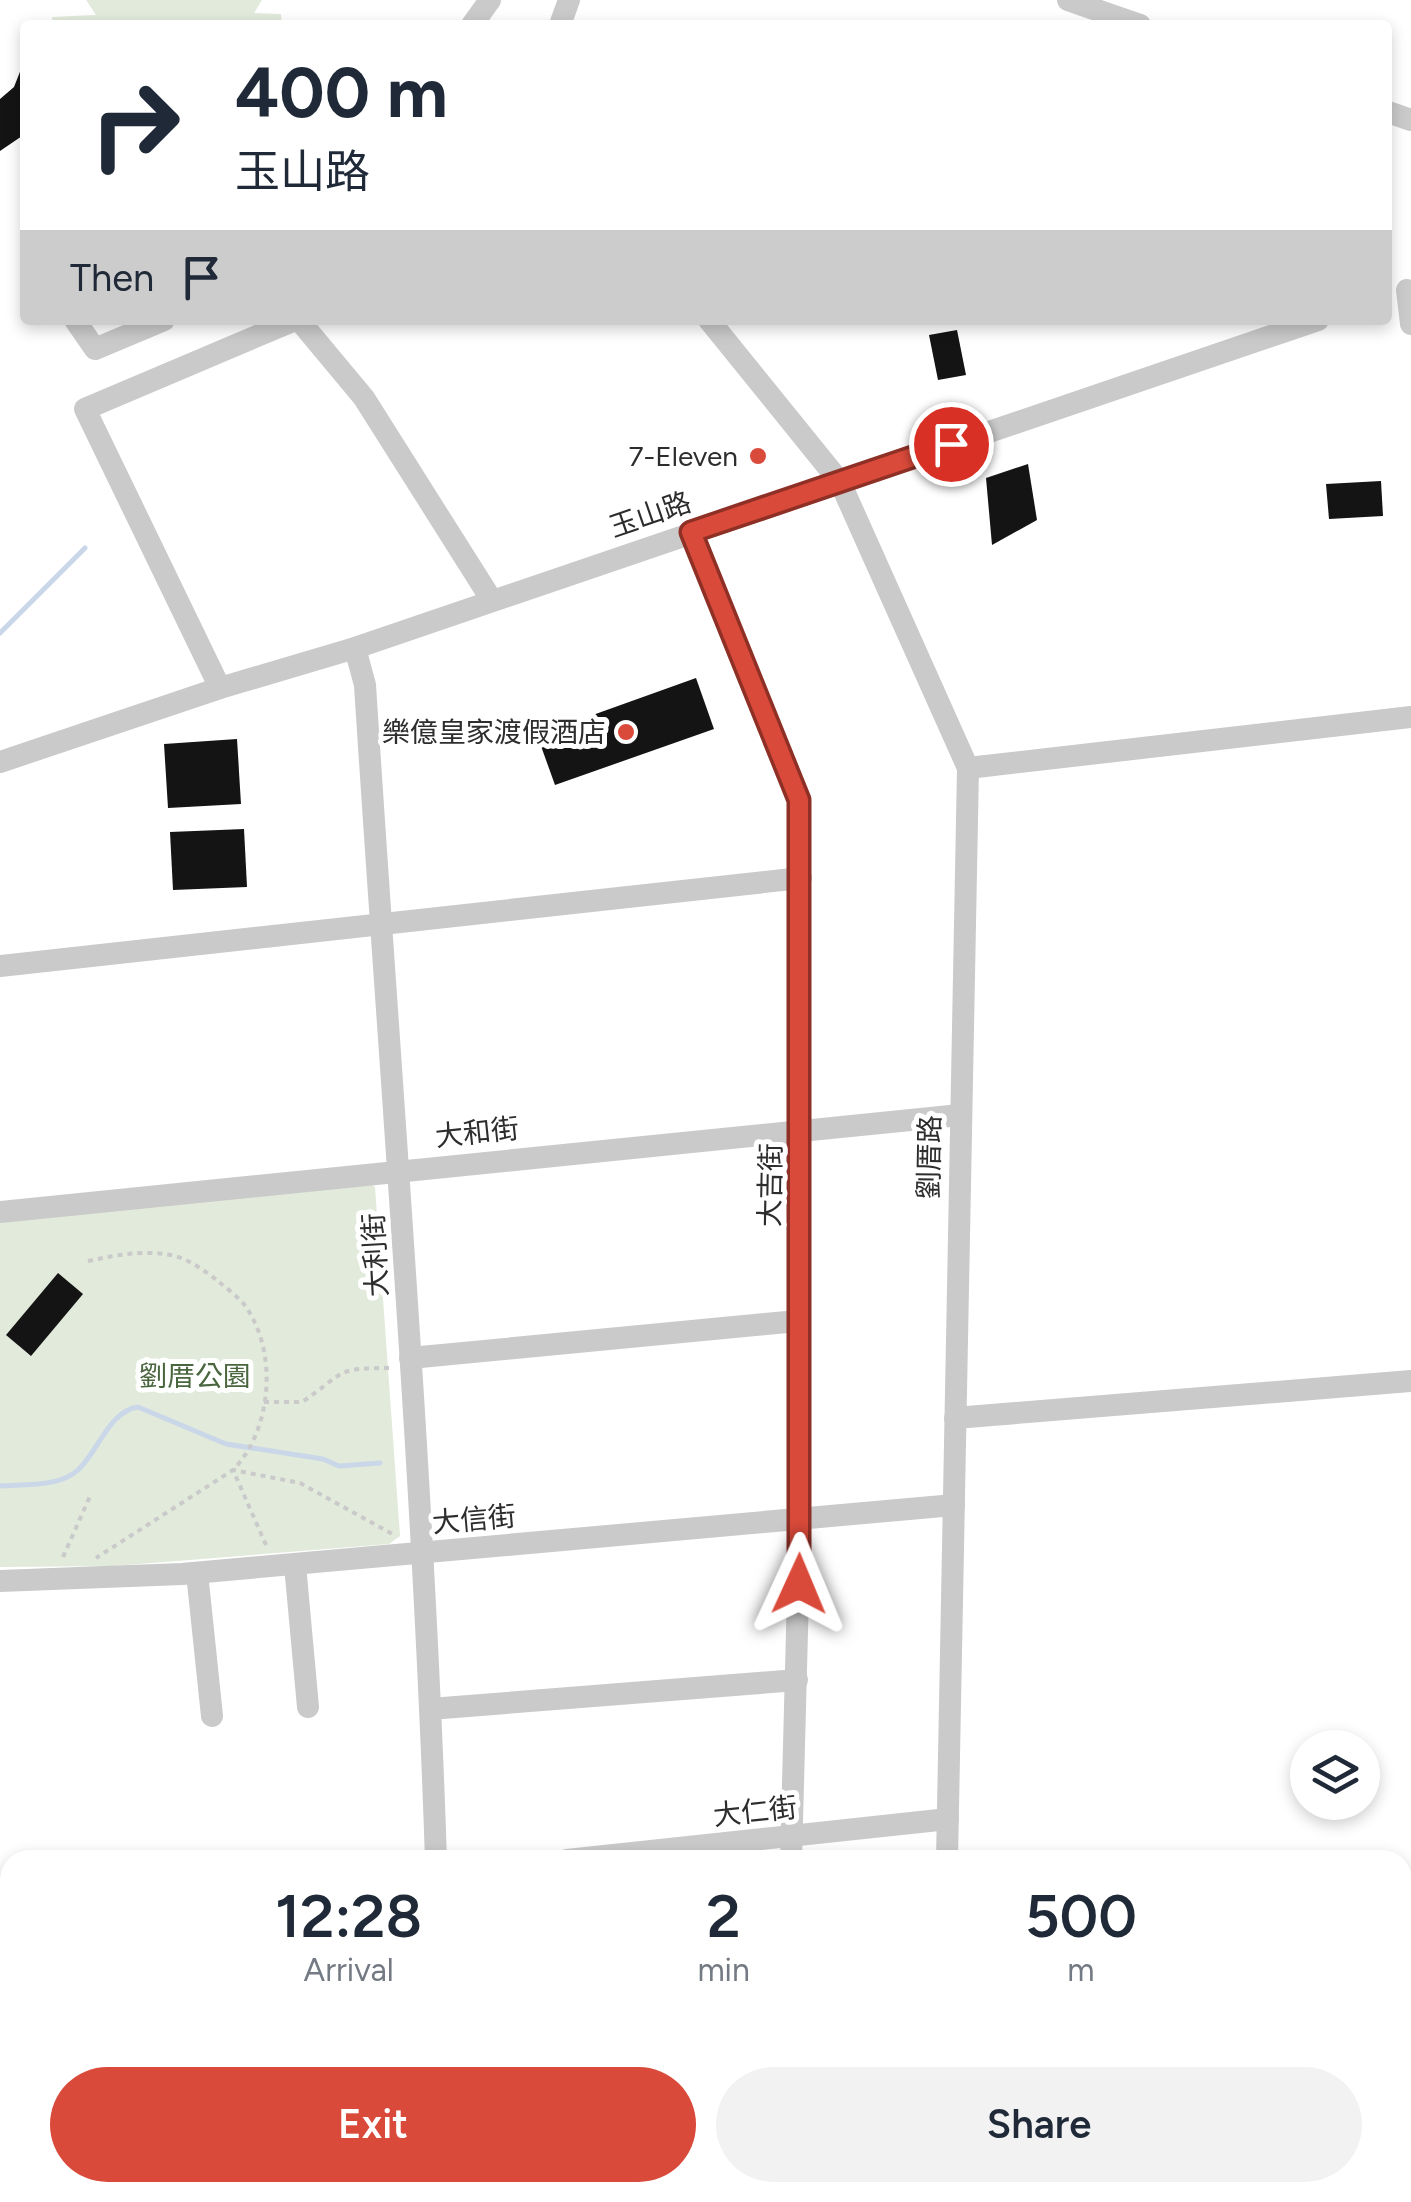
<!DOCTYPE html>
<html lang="en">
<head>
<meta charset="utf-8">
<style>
  body { margin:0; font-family:Figtree,"Noto Sans TC",sans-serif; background:#f2f2f3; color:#1f2937; height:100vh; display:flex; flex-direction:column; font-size:38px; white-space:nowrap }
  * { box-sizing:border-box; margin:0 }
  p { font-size:32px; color:#747a83 }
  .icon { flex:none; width:55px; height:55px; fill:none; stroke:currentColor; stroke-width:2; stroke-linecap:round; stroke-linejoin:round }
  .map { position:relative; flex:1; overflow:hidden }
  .side { position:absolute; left:0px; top:1850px; width:1412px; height:352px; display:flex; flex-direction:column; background:#fff; border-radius:30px 30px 0 0; box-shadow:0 5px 15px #0003 }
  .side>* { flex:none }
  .hud { position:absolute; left:20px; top:20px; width:1372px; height:305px; border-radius:10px; box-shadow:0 5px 15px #0003; background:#fff; color:#1f2937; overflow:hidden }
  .tools { position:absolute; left:1290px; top:1730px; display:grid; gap:20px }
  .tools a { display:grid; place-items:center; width:90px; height:90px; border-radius:50%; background:#fff; box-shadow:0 5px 15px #0003; font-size:50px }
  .pin { position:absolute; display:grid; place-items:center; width:85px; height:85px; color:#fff; margin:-42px; border:5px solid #fff; border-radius:50%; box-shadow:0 2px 10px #0007 }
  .me { position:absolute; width:110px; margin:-55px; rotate:1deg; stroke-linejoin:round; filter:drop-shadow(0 0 8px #0008) }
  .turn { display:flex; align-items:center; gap:35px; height:210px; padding:0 50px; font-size:45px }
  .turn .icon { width:130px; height:130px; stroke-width:2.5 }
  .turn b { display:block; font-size:70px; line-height:85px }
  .then { display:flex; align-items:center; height:95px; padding:0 50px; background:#0003; gap:20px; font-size:38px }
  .eta { display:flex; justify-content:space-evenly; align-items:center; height:170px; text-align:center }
  .eta b { font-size:60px; font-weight:600; line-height:70px }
  .action { display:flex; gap:20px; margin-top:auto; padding:20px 50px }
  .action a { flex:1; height:115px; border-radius:60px; background:#da4a3a; color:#fff; font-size:40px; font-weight:600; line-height:115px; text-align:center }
  .action a+a { background:#f2f2f3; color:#1f2937 }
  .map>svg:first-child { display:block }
  .green { fill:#e1eadb }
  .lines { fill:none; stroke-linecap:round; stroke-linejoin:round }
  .stream { stroke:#c9d7e9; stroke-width:5 }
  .building { fill:#141414 }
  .path { stroke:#cacaca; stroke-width:4; stroke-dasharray:5 5; stroke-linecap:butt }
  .minor { stroke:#cacaca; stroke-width:22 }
  .route-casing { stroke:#8e3026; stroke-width:25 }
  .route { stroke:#da4a3a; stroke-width:18 }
  .poi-dot { fill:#da4a3a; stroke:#fff; stroke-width:4 }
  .labels { text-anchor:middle; stroke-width:10; stroke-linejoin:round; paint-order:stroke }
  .poi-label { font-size:28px; fill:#2d2d2d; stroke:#fff; text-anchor:end }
  .street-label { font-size:28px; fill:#2d2d2d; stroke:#fff }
  .park-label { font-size:28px; fill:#49663e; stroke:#fff }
</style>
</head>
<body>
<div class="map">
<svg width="1411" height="2202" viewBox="0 0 1411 2202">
  <rect width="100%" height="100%" fill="#fff"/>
  <!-- green -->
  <g class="green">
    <path d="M86,0H262L254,13L281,14L282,25H53L52,17L96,15Z"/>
    <path d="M362,1177L375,1187L400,1536L389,1544L114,1566L0,1567V1212Z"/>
  </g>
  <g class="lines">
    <!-- stream -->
    <g class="stream">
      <path d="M0,633L85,548"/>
      <path d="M0,1486C24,1484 60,1487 78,1470C98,1452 109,1411 138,1407L226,1444L323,1459L339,1466L380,1463"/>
    </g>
  </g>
  <!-- building -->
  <g class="building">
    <path d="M25,59V134L0,151V99L14,87Z"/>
    <path d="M957,330L966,375L938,380L929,335Z"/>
    <path d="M1028,464L1037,520L992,545L986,478Z"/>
    <path d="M1381,481L1383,516L1329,519L1326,484Z"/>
    <path d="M696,678L714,729L555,785L537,735Z"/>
    <path d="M237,739L241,804L168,808L164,744Z"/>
    <path d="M244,829L247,887L173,890L170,832Z"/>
    <path d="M58,1273L83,1294L31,1356L6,1335Z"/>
  </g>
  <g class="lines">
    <!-- path -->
    <g class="path">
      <path d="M88,1261C116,1255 142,1250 171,1255C187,1258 205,1271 218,1281C227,1289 239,1297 246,1307C278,1353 272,1430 233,1470L96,1558"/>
      <path d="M264,1402H302C347,1372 332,1368 392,1368"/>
      <path d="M266,1545L233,1470L300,1483L396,1536"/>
      <path d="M63,1557L91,1494"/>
      <path d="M1050,2192C1072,2202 1088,2202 1111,2192"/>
    </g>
    <!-- minor -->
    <g class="minor">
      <path d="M1068,0L1140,25"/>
      <path d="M472,25L490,0"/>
      <path d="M560,25L569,0"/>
      <path d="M1388,112L1411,120"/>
      <path d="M1407,290L1411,324"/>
      <path d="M75,320L95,349L164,320"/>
      <path d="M299,320L364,398L491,599"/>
      <path d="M709,320L840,482L968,768L947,1860"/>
      <path d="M691,532L799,800L800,1518L791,1860"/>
      <path d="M355,648L365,685C390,1076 423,1468 436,1860"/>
      <path d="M220,688L85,409L295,320"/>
      <path d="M0,762L220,688L355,648L1318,320"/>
      <path d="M968,768L1411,717"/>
      <path d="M0,966L801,878"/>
      <path d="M0,1212L960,1115"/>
      <path d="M410,1358L797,1321"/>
      <path d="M955,1418L1411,1381"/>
      <path d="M295,1565L308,1707"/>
      <path d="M197,1573L212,1716"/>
      <path d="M0,1581L182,1574L954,1505"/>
      <path d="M430,1709L797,1680"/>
      <path d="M567,1860L948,1819"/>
      <path d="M0,1914L10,1913"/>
      <path d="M1402,2070H1411"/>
      <path d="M0,2083L10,2180"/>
      <path d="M291,2192L292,2202"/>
      <path d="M456,2192L457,2202"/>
      <path d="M939,2192V2202"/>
      <path d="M1393,2192L1394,2202"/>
      <path d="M15,2202L107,2192"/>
      <path d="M782,2202V2192"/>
    </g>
  </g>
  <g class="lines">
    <defs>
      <path id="route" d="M799,1584V800L691,532L951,444"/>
    </defs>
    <!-- route casing -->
    <use href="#route" class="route-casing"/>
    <!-- route -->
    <use href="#route" class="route"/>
  </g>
  <!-- markers -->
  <g class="poi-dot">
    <circle cx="758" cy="456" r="10"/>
    <circle cx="626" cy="732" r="10"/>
  </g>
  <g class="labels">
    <!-- poi labels -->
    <g class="poi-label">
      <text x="738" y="466">7-Eleven</text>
      <text x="606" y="742">樂億皇家渡假酒店</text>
    </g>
    <!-- street labels -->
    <g class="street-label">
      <text transform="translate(650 514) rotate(-19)" y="10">玉山路</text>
      <text transform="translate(477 1132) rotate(-6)" y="10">大和街</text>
      <text transform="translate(929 1157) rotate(-89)" y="10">劉厝路</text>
      <text transform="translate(770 1185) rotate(-89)" y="10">大吉街</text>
      <text transform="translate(375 1255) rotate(-93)" y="10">大利街</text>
      <text transform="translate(474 1519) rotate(-5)" y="10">大信街</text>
      <text transform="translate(755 1811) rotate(-6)" y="10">大仁街</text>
    </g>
    <!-- park labels -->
    <g class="park-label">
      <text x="195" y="1386">劉厝公園</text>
    </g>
  </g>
</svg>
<div class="tools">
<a><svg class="icon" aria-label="layers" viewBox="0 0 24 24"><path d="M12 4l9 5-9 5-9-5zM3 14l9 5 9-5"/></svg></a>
</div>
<div class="pin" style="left:951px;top:444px;background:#d93025"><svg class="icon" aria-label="arrive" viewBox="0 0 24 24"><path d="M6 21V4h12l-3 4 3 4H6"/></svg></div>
<svg class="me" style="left:799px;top:1584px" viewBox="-20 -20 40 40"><path d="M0-17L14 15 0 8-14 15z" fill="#da4a3a" stroke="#fff" stroke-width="4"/></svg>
<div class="hud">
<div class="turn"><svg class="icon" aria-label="right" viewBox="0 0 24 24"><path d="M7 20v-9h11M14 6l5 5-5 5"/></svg><div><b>400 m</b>玉山路</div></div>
<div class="then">Then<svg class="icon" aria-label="arrive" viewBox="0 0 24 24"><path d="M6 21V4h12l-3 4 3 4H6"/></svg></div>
</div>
<section class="side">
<div class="eta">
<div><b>12:28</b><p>Arrival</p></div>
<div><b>2</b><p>min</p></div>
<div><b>500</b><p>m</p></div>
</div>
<div class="action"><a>Exit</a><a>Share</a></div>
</section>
</div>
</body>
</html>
